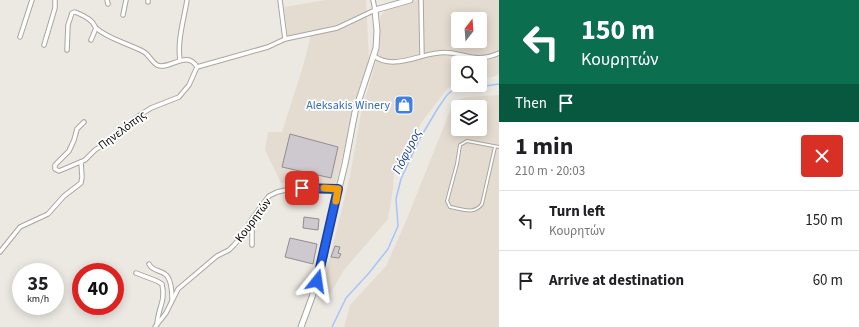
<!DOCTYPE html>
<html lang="en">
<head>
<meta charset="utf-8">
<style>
  body { margin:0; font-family:"Source Sans 3",sans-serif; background:#f2f2f2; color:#202124; height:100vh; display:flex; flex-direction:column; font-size:15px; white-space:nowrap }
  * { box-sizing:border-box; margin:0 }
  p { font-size:13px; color:#757577 }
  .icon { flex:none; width:22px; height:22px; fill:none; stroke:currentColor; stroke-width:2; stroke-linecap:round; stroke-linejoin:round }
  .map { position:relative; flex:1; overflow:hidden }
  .details { display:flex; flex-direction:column; background:#fff; width:360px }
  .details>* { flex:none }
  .top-card { background:#0b6e4f; color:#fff; overflow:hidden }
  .needle { width:26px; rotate:17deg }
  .buttons { position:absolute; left:451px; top:12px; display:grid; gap:8px }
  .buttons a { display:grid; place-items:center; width:36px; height:36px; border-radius:4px; background:#fff; box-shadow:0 2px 10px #0003; font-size:20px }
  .speed { position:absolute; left:12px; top:263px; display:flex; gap:8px; font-size:20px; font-weight:700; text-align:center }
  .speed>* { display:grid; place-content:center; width:52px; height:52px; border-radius:50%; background:#fff; box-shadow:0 2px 10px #0003; line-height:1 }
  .speed small { font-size:10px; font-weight:400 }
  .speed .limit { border:6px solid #d22; background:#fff; color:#111 }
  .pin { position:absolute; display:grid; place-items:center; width:34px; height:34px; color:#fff; margin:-17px; border-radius:8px; box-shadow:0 2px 6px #0006 }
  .me { position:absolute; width:44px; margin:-22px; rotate:15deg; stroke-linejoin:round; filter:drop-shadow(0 0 3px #0008) }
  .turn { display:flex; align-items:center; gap:14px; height:84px; padding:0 16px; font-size:18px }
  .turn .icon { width:52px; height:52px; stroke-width:2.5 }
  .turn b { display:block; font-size:28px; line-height:34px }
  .then { display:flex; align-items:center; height:38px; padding:0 16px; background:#0003; gap:8px; font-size:15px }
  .round { display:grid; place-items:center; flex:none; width:42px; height:42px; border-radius:4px; background:#f2f2f2 }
  .overview { display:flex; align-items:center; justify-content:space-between; height:68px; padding:0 16px }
  h1 { font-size:24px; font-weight:700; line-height:30px }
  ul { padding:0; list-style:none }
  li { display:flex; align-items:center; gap:12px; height:60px; padding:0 16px; border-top:1px solid #e0e0e0 }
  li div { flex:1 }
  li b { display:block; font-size:15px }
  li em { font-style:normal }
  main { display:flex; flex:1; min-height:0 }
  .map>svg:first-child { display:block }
  .built { fill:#e5dcd1; fill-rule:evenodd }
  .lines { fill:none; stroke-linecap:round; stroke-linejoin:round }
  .stream { stroke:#a7c4f9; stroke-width:1.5 }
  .building { fill:#cec9ce; stroke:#908c91 }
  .lane-casing { stroke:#a9a6a1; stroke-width:4 }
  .street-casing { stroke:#a9a6a1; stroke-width:5.5 }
  .secondary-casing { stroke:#a9a6a1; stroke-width:7 }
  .lane { stroke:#fff; stroke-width:2 }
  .street { stroke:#fff; stroke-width:3.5 }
  .secondary { stroke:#fff; stroke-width:5 }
  .route-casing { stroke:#184099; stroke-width:10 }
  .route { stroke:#2563eb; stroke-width:7 }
  .slow { stroke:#f59e0b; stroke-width:7 }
  .labels { text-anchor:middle; stroke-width:3.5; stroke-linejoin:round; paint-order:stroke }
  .shop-label { font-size:12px; fill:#366cbe; stroke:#fff; text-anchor:end }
  .street-label { font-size:12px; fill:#0d0c0b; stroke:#fff }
  .water-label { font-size:13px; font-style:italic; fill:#1c418c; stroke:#fff }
</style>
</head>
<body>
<main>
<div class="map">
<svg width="499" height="327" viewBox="0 0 499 327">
  <rect width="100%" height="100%" fill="#ece9e3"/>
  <!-- built -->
  <g class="built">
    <path d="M325,0H366L369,61L353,114L336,183H281L265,150L268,132H282L303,66L312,31L288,37L284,7Z"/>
    <path d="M417,0H499V74L493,77L480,78V63H458V82L447,89L431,110L421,123L412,144L396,169L394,176L393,189L388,219L344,270L330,294L322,290L350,176L361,113L380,47V18L382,14L386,10ZM458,19H480V41H458Z"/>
    <path d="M499,95V327H344L350,305L386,266L406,221L454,101L467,97ZM458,107H480V129H458Z"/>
  </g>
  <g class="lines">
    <!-- stream -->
    <path class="stream" d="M332,327L346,298L369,273L388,249L398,226L396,199L401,179L419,140L438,108L447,95L457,86L478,87L499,84"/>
  </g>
  <!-- building -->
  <g class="building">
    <path d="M290,134L338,147L331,178L282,167Z"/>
    <path d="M304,217L319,219L318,230L303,228Z"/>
    <path d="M290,238L317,244L313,264L285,257Z"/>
    <path d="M335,246L340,247L338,253L341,254L339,258L331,257Z"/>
  </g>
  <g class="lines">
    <defs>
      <path id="lane" d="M495,147L482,204C474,215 462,209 450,207L447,201L457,164L460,145L467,141L499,147"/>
      <g id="street">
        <path d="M107,0L108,4"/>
        <path d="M148,0V2"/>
        <path d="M280,0L285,39"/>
        <path d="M421,0L422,56"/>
        <path d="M123,15L126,0"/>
        <path d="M20,37L32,0"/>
        <path d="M91,40L96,28"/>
        <path d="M44,45L55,8V0"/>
        <path d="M67,50L68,25L72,13L75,12C80,14 87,17 91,21C94,23 94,26 96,28C108,39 130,44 144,52C149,55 152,62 157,65C169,71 187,49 197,67L189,85L179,97L151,108L137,117L116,137L95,150L85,160L59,171L55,169V165L69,151L74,140L77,129L84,122"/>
        <path d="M374,56C393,70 417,55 438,53C451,51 459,55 471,57C481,59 490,57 499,53"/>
        <path d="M180,60C177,41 184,19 187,0"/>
        <path d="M197,67L268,47L285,39L337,28L375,10L373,0"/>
        <path d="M249,224L252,230V245"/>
        <path d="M0,252L20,227L48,214L64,196L81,183L82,177L81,162"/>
        <path d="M149,264C152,271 160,270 165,274C172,279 172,293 172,300"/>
        <path d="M136,273L157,281L162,284C166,301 158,308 157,324"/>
        <path d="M155,327L166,313L178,289L217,256L229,250L234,245L242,236L252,219L269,196L277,192L295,188L338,189"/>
      </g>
      <path id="secondary" d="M301,327L312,297L324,257L332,217L345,164L355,112L376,48L377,31L375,10L410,0"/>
    </defs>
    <!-- lane casing -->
    <use href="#lane" class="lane-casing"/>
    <!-- street casing -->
    <use href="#street" class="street-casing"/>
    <!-- secondary casing -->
    <use href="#secondary" class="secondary-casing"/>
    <!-- lane -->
    <use href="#lane" class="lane"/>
    <!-- street -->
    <use href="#street" class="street"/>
    <!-- secondary -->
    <use href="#secondary" class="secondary"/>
  </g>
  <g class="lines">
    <defs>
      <path id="route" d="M302,188L338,189L317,281"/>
    </defs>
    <!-- route casing -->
    <use href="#route" class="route-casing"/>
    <!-- route -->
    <use href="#route" class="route"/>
    <!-- slow -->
    <path class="slow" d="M324,188L338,189L336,201"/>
  </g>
  <!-- icons -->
  <defs>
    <symbol id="shop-square" viewBox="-11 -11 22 22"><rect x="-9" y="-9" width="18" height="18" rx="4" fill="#3f7fe0" stroke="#fff"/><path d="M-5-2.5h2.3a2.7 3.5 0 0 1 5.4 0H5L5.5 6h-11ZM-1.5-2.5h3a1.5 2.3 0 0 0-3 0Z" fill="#fff"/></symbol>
  </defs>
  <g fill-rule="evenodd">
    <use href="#shop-square" x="393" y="94" width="22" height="22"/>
  </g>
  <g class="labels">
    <!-- shop labels -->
    <g class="shop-label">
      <text x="390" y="109">Aleksakis Winery</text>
    </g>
    <!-- street labels -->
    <g class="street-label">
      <text transform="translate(122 130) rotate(-37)" y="4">Πηνελόπης</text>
      <text transform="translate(253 220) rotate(-53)" y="4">Κουρητών</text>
    </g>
    <!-- water labels -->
    <g class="water-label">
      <text transform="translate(406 151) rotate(-63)" y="5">Γιόφυρος</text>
    </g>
  </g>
</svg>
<div class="buttons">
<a><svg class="needle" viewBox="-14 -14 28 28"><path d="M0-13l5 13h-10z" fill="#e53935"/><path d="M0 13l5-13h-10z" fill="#757577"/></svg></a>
<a><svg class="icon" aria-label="search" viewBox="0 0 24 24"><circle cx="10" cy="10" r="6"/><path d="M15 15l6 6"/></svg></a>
<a><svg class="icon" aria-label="layers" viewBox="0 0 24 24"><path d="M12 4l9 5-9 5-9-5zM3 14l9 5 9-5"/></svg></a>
</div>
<div class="speed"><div>35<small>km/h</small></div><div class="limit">40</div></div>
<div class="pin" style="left:302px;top:188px;background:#d93025"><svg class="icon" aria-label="arrive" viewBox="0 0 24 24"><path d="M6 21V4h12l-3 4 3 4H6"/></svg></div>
<svg class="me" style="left:317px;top:281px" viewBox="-20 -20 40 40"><path d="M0-17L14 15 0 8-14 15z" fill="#2563eb" stroke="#fff" stroke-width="4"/></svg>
</div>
<section class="details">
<div class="top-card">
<div class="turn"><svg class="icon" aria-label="left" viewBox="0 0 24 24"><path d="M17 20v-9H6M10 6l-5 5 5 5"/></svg><div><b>150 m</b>Κουρητών</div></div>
<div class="then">Then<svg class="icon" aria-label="arrive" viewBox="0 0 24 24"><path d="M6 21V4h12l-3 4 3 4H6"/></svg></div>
</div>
<div class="overview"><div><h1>1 min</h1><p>210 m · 20:03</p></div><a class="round" style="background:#d93025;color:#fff"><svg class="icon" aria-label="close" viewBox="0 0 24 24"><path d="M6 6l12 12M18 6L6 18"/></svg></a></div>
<ul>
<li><svg class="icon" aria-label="left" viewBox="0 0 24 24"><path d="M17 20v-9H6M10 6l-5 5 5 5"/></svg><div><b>Turn left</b><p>Κουρητών</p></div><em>150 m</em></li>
<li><svg class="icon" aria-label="arrive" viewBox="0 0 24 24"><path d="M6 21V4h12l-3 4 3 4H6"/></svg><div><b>Arrive at destination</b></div><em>60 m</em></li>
</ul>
</section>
</main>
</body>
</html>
